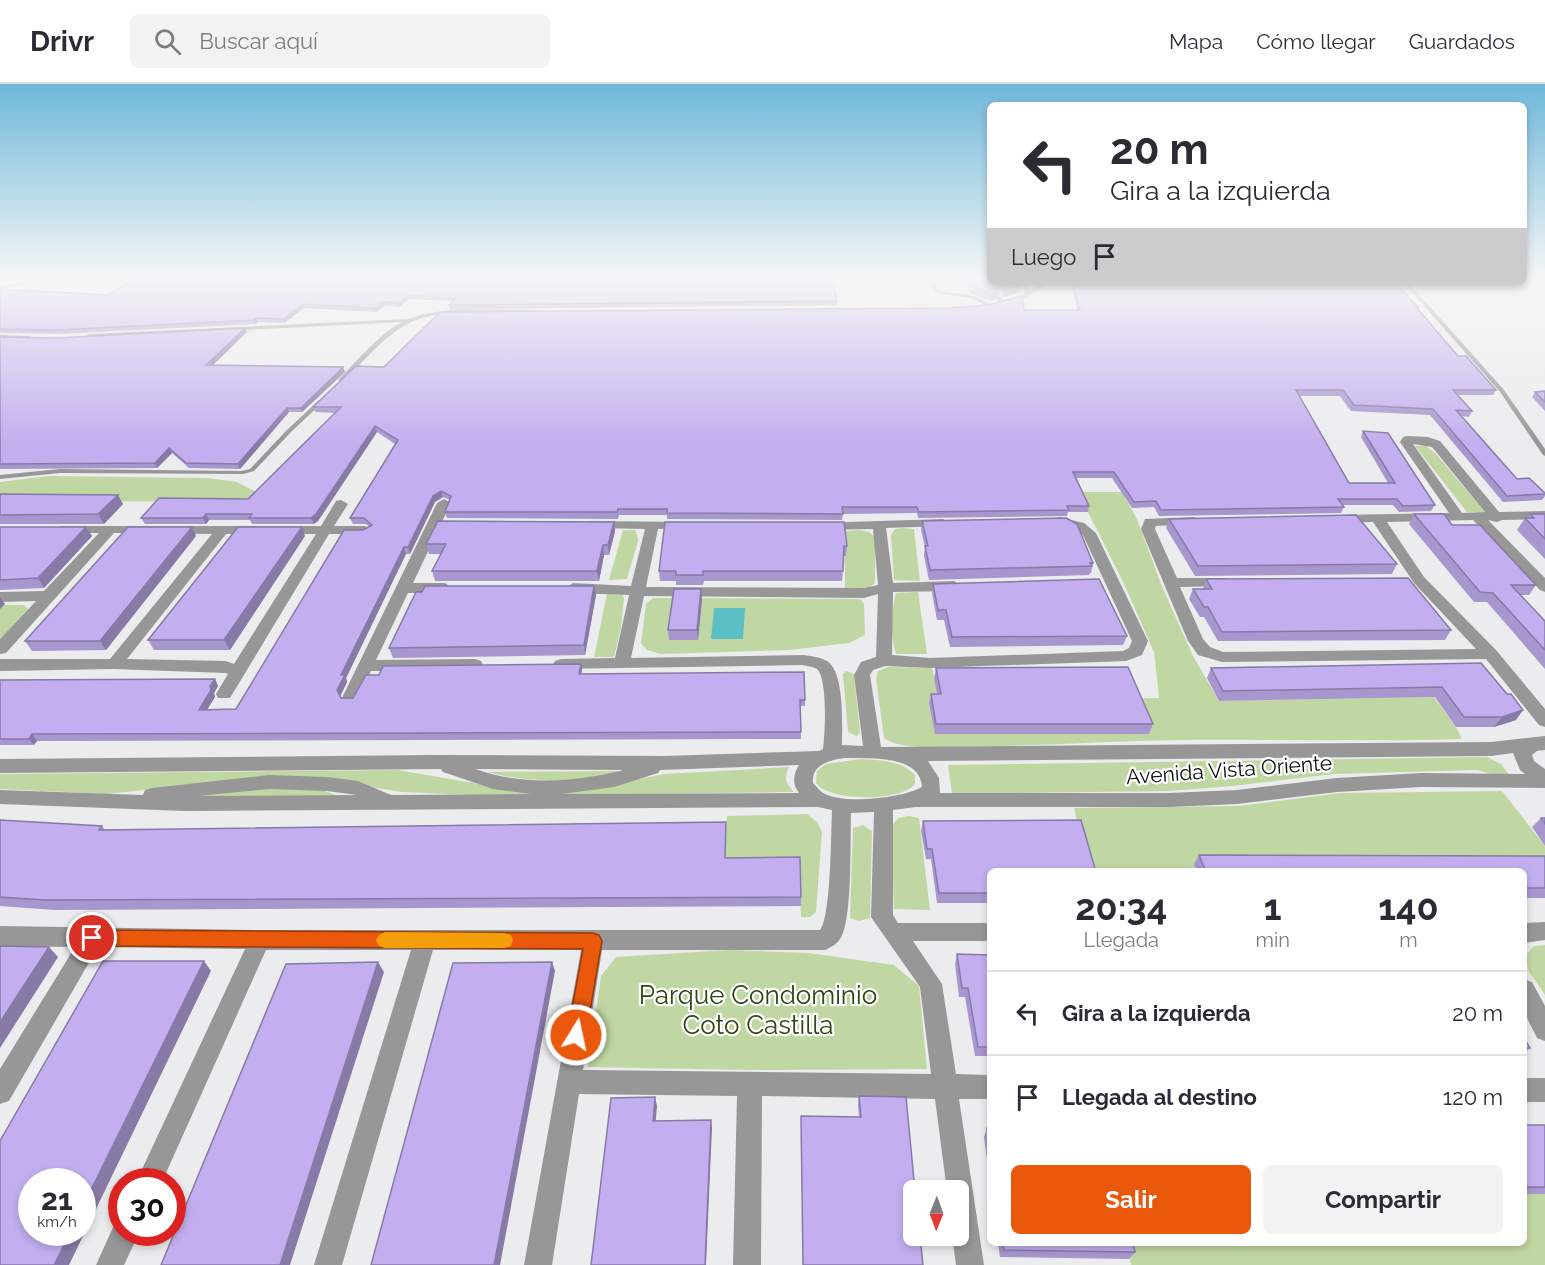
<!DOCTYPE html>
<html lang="es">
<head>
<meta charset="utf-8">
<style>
  body { margin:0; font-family:Raleway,sans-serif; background:#f2f2f3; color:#2b2b33; height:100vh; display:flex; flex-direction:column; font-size:22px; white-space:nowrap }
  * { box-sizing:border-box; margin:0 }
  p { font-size:20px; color:#7c7c81 }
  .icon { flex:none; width:33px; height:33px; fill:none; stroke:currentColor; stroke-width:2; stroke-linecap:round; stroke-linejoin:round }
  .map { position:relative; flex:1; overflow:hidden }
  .drawer { position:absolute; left:987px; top:784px; width:540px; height:378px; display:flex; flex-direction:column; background:#fff; border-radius:9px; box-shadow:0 3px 9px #0003 }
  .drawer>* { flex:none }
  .banner { position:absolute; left:987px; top:18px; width:540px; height:183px; border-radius:9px; box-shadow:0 3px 9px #0003; background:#fff; color:#2b2b33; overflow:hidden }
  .needle { width:39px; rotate:181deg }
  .tools { position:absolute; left:903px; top:1096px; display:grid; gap:12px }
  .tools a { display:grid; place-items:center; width:66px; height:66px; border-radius:9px; background:#fff; box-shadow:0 3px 9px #0003; font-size:30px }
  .speed { position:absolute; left:18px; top:1084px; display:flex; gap:12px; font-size:30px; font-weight:700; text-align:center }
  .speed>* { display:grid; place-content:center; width:78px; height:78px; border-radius:50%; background:#fff; box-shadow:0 3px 9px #0003; line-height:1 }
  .speed small { font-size:15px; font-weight:400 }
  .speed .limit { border:9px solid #d22; background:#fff; color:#111 }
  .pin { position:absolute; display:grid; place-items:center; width:51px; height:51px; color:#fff; margin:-26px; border:3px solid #fff; border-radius:50%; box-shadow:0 2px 6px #0007 }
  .me { position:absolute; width:66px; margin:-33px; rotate:10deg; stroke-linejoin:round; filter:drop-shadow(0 0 4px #0008) }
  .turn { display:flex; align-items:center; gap:21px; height:126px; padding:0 24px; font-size:27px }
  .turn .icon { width:78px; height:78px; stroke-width:2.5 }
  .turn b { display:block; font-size:42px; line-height:51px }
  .then { display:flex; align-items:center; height:57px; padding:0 24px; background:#0003; gap:12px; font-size:22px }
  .eta { display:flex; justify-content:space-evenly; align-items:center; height:102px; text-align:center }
  .eta b { font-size:36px; font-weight:700; line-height:42px }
  .button { display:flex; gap:12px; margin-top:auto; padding:12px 24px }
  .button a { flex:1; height:69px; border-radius:9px; background:#ea580c; color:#fff; font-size:24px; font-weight:700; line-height:69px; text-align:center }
  .button a+a { background:#f2f2f3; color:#2b2b33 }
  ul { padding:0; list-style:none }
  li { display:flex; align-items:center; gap:18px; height:84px; padding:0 24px; border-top:2px solid #e1e1e2 }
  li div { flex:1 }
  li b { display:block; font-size:22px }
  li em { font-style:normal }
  header { display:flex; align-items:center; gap:36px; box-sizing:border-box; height:84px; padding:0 30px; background:#fff; border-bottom:2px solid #e1e1e2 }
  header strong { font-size:28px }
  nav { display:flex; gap:33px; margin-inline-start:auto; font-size:21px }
  .search { width:420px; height:54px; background:#f2f2f3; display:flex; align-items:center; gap:15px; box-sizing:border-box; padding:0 21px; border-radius:9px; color:#7c7c81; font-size:22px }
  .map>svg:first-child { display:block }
  .green { fill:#c1d7a3 }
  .water { fill:#5bbfc4 }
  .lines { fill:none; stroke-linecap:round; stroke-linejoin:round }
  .service { fill:#989797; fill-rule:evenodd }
  .minor { fill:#989797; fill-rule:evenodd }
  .wall { fill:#a896ce }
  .shaded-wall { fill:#887aa7 }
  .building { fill:#c3aeef; stroke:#887aa7; stroke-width:1.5 }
  .route { fill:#ea580c; stroke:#983908; stroke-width:1.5 }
  .slow { fill:#f59e0b }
  .labels { text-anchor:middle; stroke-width:4.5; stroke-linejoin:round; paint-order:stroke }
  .street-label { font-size:21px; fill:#0e0e0f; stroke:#fff }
  .near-park-label { font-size:26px; fill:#334414; stroke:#fff }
</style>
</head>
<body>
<header>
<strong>Drivr</strong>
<div class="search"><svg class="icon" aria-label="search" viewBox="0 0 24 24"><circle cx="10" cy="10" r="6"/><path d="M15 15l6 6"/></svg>Buscar aquí</div>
<nav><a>Mapa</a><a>Cómo llegar</a><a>Guardados</a></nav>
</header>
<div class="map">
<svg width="1545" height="1181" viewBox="0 0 1545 1181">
  <rect width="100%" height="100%" fill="#ebeced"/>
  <!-- green -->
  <g class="green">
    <path d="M1415,362H1426L1435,369L1485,428H1467Z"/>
    <path d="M49,392L208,394L237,398L258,409L316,419L0,416V398Z"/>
    <path d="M1078,408H1122L1137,435L1161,500L1193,572L1219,617L1434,613L1456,643L1462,655C1367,658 1273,655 1179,656C1110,657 1042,662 973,662C950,662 903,668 884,654L876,594L878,587L888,583L932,584L939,616L1159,614L1154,568L1125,502Z"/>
    <path d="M902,444L914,445L920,497L894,496L891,451L895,445Z"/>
    <path d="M623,446H635L637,451L638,457L627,495L609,496Z"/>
    <path d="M859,446L869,448L875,453V499L869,504H845V447Z"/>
    <path d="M918,508L927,570H896C890,552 891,528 896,509Z"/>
    <path d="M607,510L622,511L624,514L621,544L614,573H594Z"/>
    <path d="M653,514L860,515L864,520L865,551L849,559L789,566L661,570L647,566L641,559L646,520Z"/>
    <path d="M0,521H24L28,525L0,555Z"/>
    <path d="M846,587L854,590L860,648L857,652L848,648L843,590Z"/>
    <path d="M1487,673L1501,680L1510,692L1495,691L1477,686L1334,690L1233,702L1168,707L952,710L948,681Z"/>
    <path d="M860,675C878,676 901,676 915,691V700C900,718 830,718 816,699L817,687L826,680Z"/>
    <path d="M789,683C783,695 786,699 794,708L495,712L402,708L327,696L218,698L107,710L0,705V690L398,686L479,700L585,705L665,690Z"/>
    <path d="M627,687C581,698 532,700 487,688Z"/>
    <path d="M254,703L322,706L342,713L188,714L210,709Z"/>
    <path d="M1502,707L1545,762V782L1195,780L1197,787H1089L1074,724L1238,722L1341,709Z"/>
    <path d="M807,730L817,738L822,748L816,828L810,833H801L799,783L725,778L727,732Z"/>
    <path d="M909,732L919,734L930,826L894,825L891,743L898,734Z"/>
    <path d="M863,741L872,747L870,834L859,837L850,834L853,744Z"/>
    <path d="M1545,861V911L1529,888L1525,872L1534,862Z"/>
    <path d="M728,866L808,869L894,881L919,902L927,985L750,986L588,983L601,892L616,873Z"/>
    <path d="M1524,1110H1545V1181H1131L1127,1160H1524Z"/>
  </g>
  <!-- water -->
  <path class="water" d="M714,524H745L743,555H711Z"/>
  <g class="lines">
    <!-- service -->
    <g class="service">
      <path d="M38,195H47L0,205V203Z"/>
      <path d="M930,195H934L937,205L941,207C958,211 977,208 991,222L986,223C973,210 954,213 937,209L933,206Z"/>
      <path d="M989,197L993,198L1005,219L1004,220L999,219Z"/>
      <path d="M1024,198H1028L1029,208L1043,198H1048C1037,207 1025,216 1010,218V216L1024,210Z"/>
      <path d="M1403,198H1408L1504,306L1545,365V372L1543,371L1500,308Z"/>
      <path d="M457,225L543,226L546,228L543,230C498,228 433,219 395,248C382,257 372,268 361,279C355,286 349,293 341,298L338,296L339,295C359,275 378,251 402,238L89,254L86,252L89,250L408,235L423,230Z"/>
      <path d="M0,251L30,252L33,254L30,256L0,255Z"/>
      <path d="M319,316L324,317L291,348L254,387L243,390L60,389L0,395V391L60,385L241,387L250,385L287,346Z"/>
    </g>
    <!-- minor -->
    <g class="minor">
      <path d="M1407,352L1428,353L1440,357L1499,428L1545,427V435L1502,436L1497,438L1488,436L1545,494V508L1540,506L1473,436L1387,438L1424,493L1496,566L1545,625V643L1539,641L1486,575L1222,578L1198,571L1188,557L1141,445L1145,435L1195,433L1197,436L1195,439L1190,440L1156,442L1155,445L1177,494H1226L1233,498L1226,502L1180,503L1203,555L1210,563L1223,568L1476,565L1414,499L1373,438L1336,439L1329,435L1336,431L1449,429L1400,358L1403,353ZM1413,360L1432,363L1485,428L1462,429Z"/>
      <path d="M444,415L451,419L413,499H445L452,504L445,509H408L376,576L475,575L481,577L483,581L481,585L475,587H371L356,618H344L342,614L437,419Z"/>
      <path d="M341,416L348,420L334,442H365L372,446L365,450H329L230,614H218L216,610L228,590L225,589L114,585L0,587V575H110L212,450L114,449L6,569L0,570V555L36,517L0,518V508L44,507L99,449H66L59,445L61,442H321L336,417ZM226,450H316L234,580L226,577L127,575Z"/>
      <path d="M1059,433L1084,439L1096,449L1148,557L1142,571L1126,577L930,584L885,582L873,586L870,591L881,663L1491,658L1545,652V666L1537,667L1532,671L1534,677L1545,685V704L1421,703L1337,708L1237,720L1169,723H916L893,726V831L898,839H990V857H913L942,900L956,990L990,991V1015H959L984,1181H956L952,1152H958V1107H947L935,1015L762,1012L761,1181H733L737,1012L579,1010L552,1181H524L581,866H433L342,1181H314L411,866H266L162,1098H136L245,865L98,863L9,1017L0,1020V985L75,863L0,862V842L260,846H820C831,834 831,748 832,726L818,723L185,727L0,720V706L143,711L145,706L152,704L269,691L327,693L358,697L391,711L531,710L493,705L443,688L441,685L0,689V675L434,671L664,672L819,667L823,665C825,651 828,595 817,585C814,583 807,582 803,581L555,585L553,581L555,577L561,575L615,574L629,511L573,509L566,504L573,499L631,502L645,445L594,444L589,443L587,440L589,437L690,438L692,441L690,444L658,445L646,503L864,504L878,501L873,445L822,446L817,445L815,442L817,439L943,435L950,439L948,442L886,444L893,499L954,497L961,502L954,507L893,508L892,571L930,574L1123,567L1129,564L1132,557L1083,451L1074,445L1054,440L1052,437ZM878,510L876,573L861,578L854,591L863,662L842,661C842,642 845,588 827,577C820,573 810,572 803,571L631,574L644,512L864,514ZM1513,669L1520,686L1525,690L1421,689L1337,694L1237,706L1169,709H940L939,694L928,677L1491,672ZM845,674C869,675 920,670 922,703C903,714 843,721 823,709C820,707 816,702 813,699C811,681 829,676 845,674ZM799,681C793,691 792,700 799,709L562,710L614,703L658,689L660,686ZM475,685L624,686C576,698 523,702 475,685ZM269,705L327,707L357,711L198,712ZM874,728L871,833L920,903L931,990L583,986L602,866H825C831,863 836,861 840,855C853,838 850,754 851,729Z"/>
      <path d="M1545,838V856L1524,859V839Z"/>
      <path d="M1524,895L1532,898L1545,922V957L1537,954L1524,928Z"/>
      <rect x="1524" y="994" width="21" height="24"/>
      <path d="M122,1137V1149H139L124,1181H96L115,1139Z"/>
    </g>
  </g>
  <!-- wall -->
  <g class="wall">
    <path d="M135,195L837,217V221L450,225L449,221L453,217L409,215L399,223L384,222L376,228L304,224L284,239L258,238L255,240L59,250L0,249V205L107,211Z"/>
    <path d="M965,195H990L997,208L996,215L989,217L970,209Z"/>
    <path d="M996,198H1021L1020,208L1004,213Z"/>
    <path d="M1071,198H1394L1418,223V224L1458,272L1496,306L1493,311H1458L1472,327L1469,333L1462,332L1517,395L1545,410V412L1542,416L1503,418L1430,331L1351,327L1340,312H1299L1349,399H1388L1361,353L1363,347L1435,421L1431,427L1399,428L1393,421H1343L1344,423L1341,429L1159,432L1154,423L1132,424L1112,394H1076L1089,422L1088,428H1068L1067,432L918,434L917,429L843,430L842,436L667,435V431H619L618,435L447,434L445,428L450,416L443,413L435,418L410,470H406L346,594L347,598L340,612L341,614H353L379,591L581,580L582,586L581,590L805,616V622H800L801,655L37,657L34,661H0V596L215,595L218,602L214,609L215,613L207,626L236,625L363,446L369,442L366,440H353L350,434L395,360L377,348L318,437L314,440H252L250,436H209L206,440H145L141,434L248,415L335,329L315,328L313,323L384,283L1024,226H1077Z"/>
    <path d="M245,244L247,248L212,281L343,283L345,288L302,328H289L240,385L189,384L172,369L157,384L0,385V253L57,254Z"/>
    <path d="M1545,307V327L1532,313L1535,308Z"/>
    <path d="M0,410L123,420L104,440H0Z"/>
    <path d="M1414,430L1452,441L1536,501L1529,511H1520L1545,537V585L1487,518H1474L1409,440Z"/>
    <path d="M1530,430H1545V475L1517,446L1525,434H1527Z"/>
    <path d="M1169,435L1397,480L1392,490L1195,492L1166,444Z"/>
    <path d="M922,437L1093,479L1091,489H1090L1089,491L929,496L924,472L925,463L921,446Z"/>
    <path d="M614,438L615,447L609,471H604L599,497H435L432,487L441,470H429L426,460Z"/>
    <path d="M0,443H86L92,452L44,504L0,506Z"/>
    <path d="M196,452L106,566L32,567L25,557Z"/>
    <path d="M305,452L230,566H154L148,556Z"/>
    <path d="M847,462L846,472H844L842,497H704L703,501H676V497H660L659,487Z"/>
    <path d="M1206,495L1451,546L1445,556L1218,557L1204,533H1200L1189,515L1193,505H1203Z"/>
    <path d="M933,500L1127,552L1123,561L950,563L944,536H937L932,509Z"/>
    <path d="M594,502L596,511L585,571L393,574L389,564Z"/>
    <path d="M702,515L698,556H669L668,546Z"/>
    <path d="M1481,579L1516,636L1494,643H1456L1435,613L1219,617L1207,594L1211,584Z"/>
    <path d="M936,584L1153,640L1149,650H935L929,619L931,610H937L934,594Z"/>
    <path d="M1541,734H1545V762L1532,743Z"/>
    <path d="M0,736L102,742L105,746L726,738L725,774L801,813V822L54,826L0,822Z"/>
    <path d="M923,737L990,788V819H937L931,775H926L921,747Z"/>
    <path d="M1199,771L1545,772V814H1524V788H1197L1194,780Z"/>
    <path d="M957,870L990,871V972H975L965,913H959L955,880Z"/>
    <path d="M1524,954L1530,964L1524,969Z"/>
    <path d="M859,1012L923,1181H803L801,1032L859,1033L858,1021Z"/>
    <rect x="1524" y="1041" width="21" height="69"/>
    <path d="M987,1044H990V1098L984,1053Z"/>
    <path d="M998,1160H1133L1135,1168L1129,1175L1000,1173Z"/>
  </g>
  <!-- shaded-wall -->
  <g class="shaded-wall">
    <path d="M1022,200L1020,208L1004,213L1005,206Z"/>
    <path d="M997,208L996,215L989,217L990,209Z"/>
    <path d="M408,211L409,215L399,223L398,219Z"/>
    <path d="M382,218L384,222L376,228L375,224Z"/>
    <path d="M303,220L304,224L284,239L283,235Z"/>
    <path d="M256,234L258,238L255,240L254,236Z"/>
    <path d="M245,244L247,248L208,286L206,281Z"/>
    <path d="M343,283L345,288L302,328L301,324Z"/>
    <path d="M287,324L289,328L240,385L238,380Z"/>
    <path d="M375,342L377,348L318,437L314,440L311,434Z"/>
    <path d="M169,364L172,369L157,384L155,379Z"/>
    <path d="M441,407L443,413L435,418L410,470L408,463L433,412Z"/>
    <path d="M118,411L123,420L104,440L98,430Z"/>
    <path d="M206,430L209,436L206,440L203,434Z"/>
    <path d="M614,438L615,447L609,471L608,461Z"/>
    <path d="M86,443L92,452L44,504L38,494Z"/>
    <path d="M192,443L196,452L106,566L100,557Z"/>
    <path d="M302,443L305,452L230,566L224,556Z"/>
    <path d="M603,461L604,471L599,497L597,487Z"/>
    <path d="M404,463L406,470L346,594L347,598L340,613L337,606L341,591Z"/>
    <path d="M594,502L596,511L585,571L584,561Z"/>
    <path d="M701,505L702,515L698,556L697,546Z"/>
    <path d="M0,513L5,520L0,525Z"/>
    <path d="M581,580L582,586L580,596L579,590Z"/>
    <path d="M215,595L218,602L214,609L215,613L203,632L199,626Z"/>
    <path d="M1523,626L1516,636L1494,643L1502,633Z"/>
    <path d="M32,650L37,657L34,661L29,655Z"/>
    <path d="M49,863L58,873L0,964V938Z"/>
    <path d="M204,877L211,887L69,1181H54L70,1149H82V1124Z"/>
    <path d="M378,878L384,888L290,1181H280Z"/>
    <path d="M552,878L555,887L500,1181H494Z"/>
    <path d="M655,1013L657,1022L655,1045L653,1037Z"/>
    <path d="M711,1036L712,1044L706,1181H705Z"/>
  </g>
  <!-- building -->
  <g class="building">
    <path d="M135,195H833L837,217L449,221L456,214L408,211L398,219L382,218L375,224L303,220L283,235L256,234L254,236L57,246L0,245V205L107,211Z"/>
    <path d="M969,195H990V198H992L997,208L990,209L971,201Z"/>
    <path d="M1001,198H1021L1022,200L1005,206Z"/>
    <path d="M1073,198H1394L1418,223H1416L1458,272H1466L1496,306H1453L1472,327L1456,326L1517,395L1529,394L1545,409V410L1507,412L1433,325L1354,321L1343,306H1296L1349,399H1395L1363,347L1388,349L1435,421L1403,422L1397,415H1338L1344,423L1161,426L1156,417L1134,418L1114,388H1073L1089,422H1067L1069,426L919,428L917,423H842L843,430L667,429V425H618L617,428H445L451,412L441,407L433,412L408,463H404L341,591H345L337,606L341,614H353L366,591H379L383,582L581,580L579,590L804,588L805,616H800L801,648L32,650L29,655H0V596L215,595L210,602L211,606L199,626L236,625L344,446H363L372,441L364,434H350L398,356L375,342L316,430L311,434H249L252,430H206L203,434H141L159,414L248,415L341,323H313L356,282L384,283L440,228L951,224L989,221L1022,212L1024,226H1080Z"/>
    <path d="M245,244L206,281L343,283L301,324H287L238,380L186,379L169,364L155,379L0,380V253L57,254Z"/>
    <path d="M1545,307V318L1535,308Z"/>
    <path d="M0,410L118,411L98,430L0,431Z"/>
    <path d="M1414,430H1444L1452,441H1480L1536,501H1511L1545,537V566L1493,509L1480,508Z"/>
    <path d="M1530,430H1545V455L1525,434H1534Z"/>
    <path d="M1356,431L1397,480L1198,482L1169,435Z"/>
    <path d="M1066,434L1077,440L1093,479H1090L1092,482L930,486L925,462H928L922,437Z"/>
    <path d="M438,437L614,438L608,461H603L597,487H432L446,460H426Z"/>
    <path d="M665,438H844L847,462H844L843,487H703V491H676V487H659Z"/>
    <path d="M0,443H86L38,494L0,496Z"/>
    <path d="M128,443H192L100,557H25Z"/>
    <path d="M238,443H302L224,556H148Z"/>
    <path d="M1408,494L1451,546L1222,548L1208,523H1204L1193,505H1212L1206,495Z"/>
    <path d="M1099,495L1127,552L952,553L946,526H938L933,500Z"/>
    <path d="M425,502H594L584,561L389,564L416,508H422Z"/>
    <path d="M674,505H701L697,546H668Z"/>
    <path d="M1481,579L1507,610H1511L1523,626L1502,633H1464L1442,603L1223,607L1211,584Z"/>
    <path d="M1128,583L1153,640H936L931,610H941L936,584Z"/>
    <path d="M1541,734H1545V740Z"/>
    <path d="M0,736L102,742L99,746L726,738L725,774L800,773L801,813L45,816L0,813Z"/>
    <path d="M1081,736L1096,788H990V809H939L932,765H927L923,737Z"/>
    <path d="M1199,771L1545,772V804H1524V788H1206Z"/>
    <path d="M0,862L49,863L0,938Z"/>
    <path d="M957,870L990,871V963H978L968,904H962Z"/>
    <path d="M103,877H204L82,1124V1098H32V1149H70L54,1181H0V1057Z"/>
    <path d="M378,878L280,1181H161L286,880Z"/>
    <path d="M552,878L494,1181H371L453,879Z"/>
    <path d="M1524,954L1530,964H1524Z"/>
    <path d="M859,1012L906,1013L915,1107H914V1152H920L923,1181H803L801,1032L861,1033Z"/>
    <path d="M655,1013L653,1037L711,1036L705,1181H591L611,1014Z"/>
    <rect x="1524" y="1041" width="21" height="62"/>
    <path d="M987,1044H990V1066Z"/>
    <path d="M1003,1160H1133L1135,1168L1004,1166Z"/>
  </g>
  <!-- sky -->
  <linearGradient id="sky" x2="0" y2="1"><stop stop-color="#6fb8da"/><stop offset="0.54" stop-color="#f6f6f7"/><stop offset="1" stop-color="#f6f6f7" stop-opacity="0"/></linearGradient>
  <rect width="1545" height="360" fill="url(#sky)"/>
  <!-- route -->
  <path class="route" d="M92,846L593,849L599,851L602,857L586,951L583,957L576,960L569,957L567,951L583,865L92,862L86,860L83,854L86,849Z"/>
  <!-- slow -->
  <path class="slow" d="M385,848L504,849L511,851L513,856L511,862L504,864H385L379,862L376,856L379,851Z"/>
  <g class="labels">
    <!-- street labels -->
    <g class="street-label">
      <text transform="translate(1229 686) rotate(-4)" y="7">Avenida Vista Oriente</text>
    </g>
    <!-- near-park labels -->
    <g class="near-park-label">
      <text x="758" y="920">Parque Condominio<tspan x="758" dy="30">Coto Castilla</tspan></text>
    </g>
  </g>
</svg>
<div class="tools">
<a><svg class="needle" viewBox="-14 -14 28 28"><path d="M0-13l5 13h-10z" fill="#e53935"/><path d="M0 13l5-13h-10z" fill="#7c7c81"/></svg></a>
</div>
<div class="speed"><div>21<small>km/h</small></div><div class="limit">30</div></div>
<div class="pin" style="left:92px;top:854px;background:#d93025"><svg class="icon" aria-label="arrive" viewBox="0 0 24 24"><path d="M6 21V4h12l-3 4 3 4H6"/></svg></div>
<svg class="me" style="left:576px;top:951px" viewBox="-20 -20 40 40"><circle r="17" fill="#ea580c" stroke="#fff" stroke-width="3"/><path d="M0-11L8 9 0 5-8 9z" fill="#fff"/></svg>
<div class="banner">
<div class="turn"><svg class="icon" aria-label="left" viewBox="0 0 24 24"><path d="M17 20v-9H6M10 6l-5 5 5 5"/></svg><div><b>20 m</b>Gira a la izquierda</div></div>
<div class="then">Luego<svg class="icon" aria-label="arrive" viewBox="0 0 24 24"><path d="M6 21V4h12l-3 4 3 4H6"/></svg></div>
</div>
<section class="drawer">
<div class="eta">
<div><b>20:34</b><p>Llegada</p></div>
<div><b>1</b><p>min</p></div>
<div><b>140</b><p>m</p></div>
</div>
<ul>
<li><svg class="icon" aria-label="left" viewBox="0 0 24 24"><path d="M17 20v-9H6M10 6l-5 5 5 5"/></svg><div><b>Gira a la izquierda</b></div><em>20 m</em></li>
<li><svg class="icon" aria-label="arrive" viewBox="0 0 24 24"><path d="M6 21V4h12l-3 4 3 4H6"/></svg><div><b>Llegada al destino</b></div><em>120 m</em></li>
</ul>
<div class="button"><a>Salir</a><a>Compartir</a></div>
</section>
</div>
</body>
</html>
